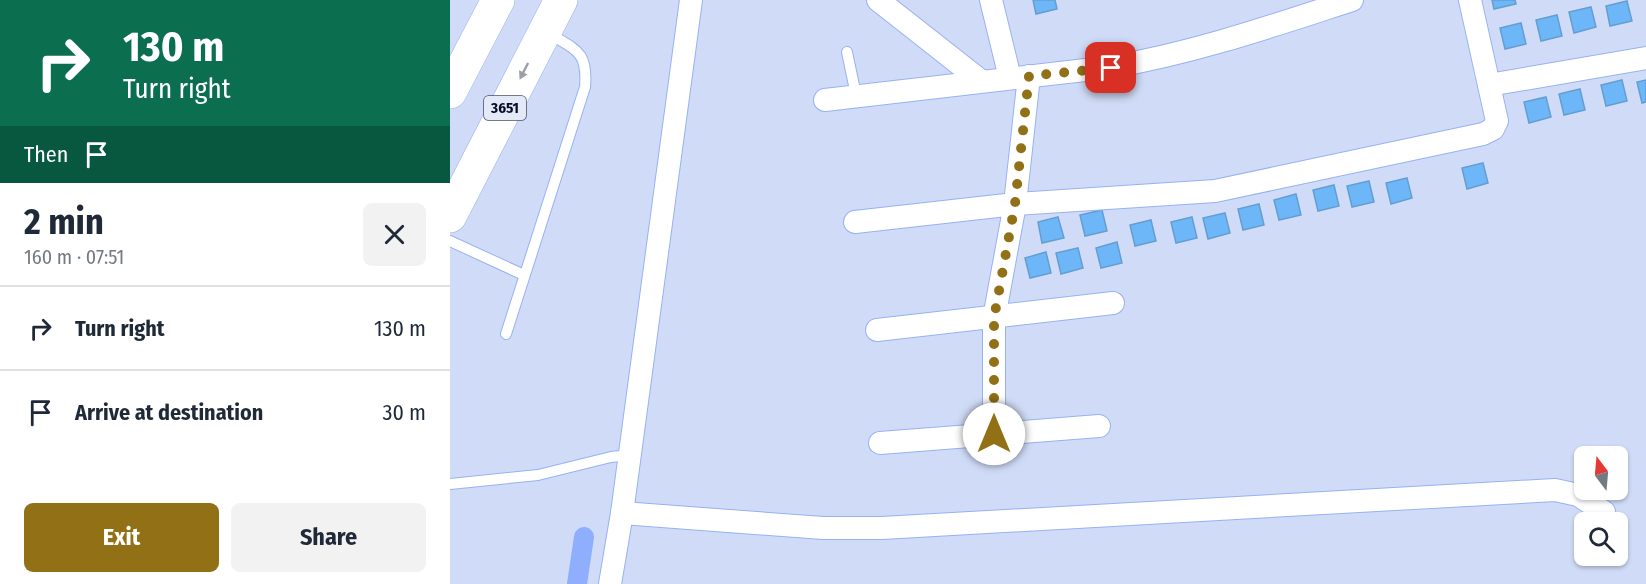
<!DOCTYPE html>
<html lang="en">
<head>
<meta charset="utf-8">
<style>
  body { margin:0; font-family:"Fira Sans Condensed",sans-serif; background:#f2f2f3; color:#1f2937; height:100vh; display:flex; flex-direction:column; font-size:22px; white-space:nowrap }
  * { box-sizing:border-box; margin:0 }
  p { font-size:20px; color:#747a83 }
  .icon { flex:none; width:33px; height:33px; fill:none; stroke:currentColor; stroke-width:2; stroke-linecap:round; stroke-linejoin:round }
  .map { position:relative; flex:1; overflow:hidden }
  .drawer { display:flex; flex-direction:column; background:#fff; width:450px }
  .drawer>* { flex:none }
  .guide { background:#0b6e4f; color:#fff; overflow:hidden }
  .needle { width:39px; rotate:344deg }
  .tools { position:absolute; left:1124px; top:446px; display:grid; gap:12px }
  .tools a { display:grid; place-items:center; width:54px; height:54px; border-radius:9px; background:#fff; box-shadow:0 2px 4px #0004; font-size:30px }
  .pin { position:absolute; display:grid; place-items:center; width:51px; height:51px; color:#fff; margin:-26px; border-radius:12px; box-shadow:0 3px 9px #0006 }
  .me { position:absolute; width:66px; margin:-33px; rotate:0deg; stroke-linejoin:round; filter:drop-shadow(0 0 4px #0008) }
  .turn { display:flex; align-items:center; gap:21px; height:126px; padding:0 24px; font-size:27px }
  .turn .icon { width:78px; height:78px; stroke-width:2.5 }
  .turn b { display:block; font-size:42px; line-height:51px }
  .then { display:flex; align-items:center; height:57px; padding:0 24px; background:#0003; gap:12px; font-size:22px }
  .round { display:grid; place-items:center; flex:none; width:63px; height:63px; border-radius:9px; background:#f2f2f3 }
  .overview { display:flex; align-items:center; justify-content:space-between; height:102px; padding:0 24px }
  h1 { font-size:36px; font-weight:700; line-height:45px }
  .action { display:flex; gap:12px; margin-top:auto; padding:12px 24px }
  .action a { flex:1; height:69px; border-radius:9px; background:#917016; color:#fff; font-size:24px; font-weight:700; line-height:69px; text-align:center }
  .action a+a { background:#f2f2f3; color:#1f2937 }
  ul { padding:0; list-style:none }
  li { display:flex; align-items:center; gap:18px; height:84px; padding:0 24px; border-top:2px solid #e0e1e3 }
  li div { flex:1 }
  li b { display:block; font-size:22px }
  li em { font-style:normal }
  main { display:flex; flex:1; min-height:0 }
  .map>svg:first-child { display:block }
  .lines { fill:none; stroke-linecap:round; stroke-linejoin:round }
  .canal { stroke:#8faffe; stroke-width:20 }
  .building { fill:#6db7f8; stroke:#649ed1; stroke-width:1.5 }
  .service-casing { stroke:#97b1f2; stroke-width:12 }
  .minor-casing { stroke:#97b1f2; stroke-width:24 }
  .primary-casing { stroke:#97b1f2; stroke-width:34 }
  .service { stroke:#fff; stroke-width:10 }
  .minor { stroke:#fff; stroke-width:22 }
  .primary { stroke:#fff; stroke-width:33 }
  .oneway { fill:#9c9fa8 }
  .route { stroke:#917016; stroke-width:10; stroke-dasharray:0 18 }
  .labels { text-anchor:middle; stroke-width:6; stroke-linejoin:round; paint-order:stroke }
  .shield { fill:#e3e9f7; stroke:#495064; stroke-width:1.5 }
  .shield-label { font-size:15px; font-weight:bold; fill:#070e25 }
</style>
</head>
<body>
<main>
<section class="drawer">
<div class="guide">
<div class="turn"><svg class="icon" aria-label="right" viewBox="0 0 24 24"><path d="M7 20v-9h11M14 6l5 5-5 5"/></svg><div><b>130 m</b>Turn right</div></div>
<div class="then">Then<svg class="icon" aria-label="arrive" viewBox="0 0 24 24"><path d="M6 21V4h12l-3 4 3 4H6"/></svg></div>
</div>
<div class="overview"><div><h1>2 min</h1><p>160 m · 07:51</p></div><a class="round"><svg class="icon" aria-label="close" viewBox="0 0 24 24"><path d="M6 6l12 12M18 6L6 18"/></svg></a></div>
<ul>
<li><svg class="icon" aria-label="right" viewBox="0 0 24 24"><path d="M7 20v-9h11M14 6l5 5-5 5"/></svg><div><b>Turn right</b></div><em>130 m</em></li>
<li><svg class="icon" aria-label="arrive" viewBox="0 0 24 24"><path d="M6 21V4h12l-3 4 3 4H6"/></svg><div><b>Arrive at destination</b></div><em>30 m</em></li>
</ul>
<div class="action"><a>Exit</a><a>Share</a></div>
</section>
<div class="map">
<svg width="1196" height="584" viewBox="0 0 1196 584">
  <rect width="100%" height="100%" fill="#d0dcf7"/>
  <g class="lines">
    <!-- canal -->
    <path class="canal" d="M127,584L134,537"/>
  </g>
  <!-- building -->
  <g class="building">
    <path d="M583,0H605L607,9L586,14Z"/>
    <path d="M1042,0H1065L1066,4L1044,9Z"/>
    <path d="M1177,1L1182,21L1160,26L1156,6Z"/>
    <path d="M1141,7L1146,27L1124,33L1119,12Z"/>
    <path d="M1107,15L1112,36L1091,41L1086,20Z"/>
    <path d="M1071,23L1076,44L1055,49L1050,28Z"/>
    <path d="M1172,80L1177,101L1156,106L1151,85Z"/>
    <path d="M1196,80V102L1192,103L1187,82Z"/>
    <path d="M1130,89L1135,110L1114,115L1109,94Z"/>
    <path d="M1096,97L1101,117L1079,123L1074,102Z"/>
    <path d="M1033,163L1038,183L1017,189L1012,168Z"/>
    <path d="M957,178L962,198L941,204L936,183Z"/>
    <path d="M919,181L924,202L902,207L897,186Z"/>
    <path d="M884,185L889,206L868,211L863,190Z"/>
    <path d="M846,194L851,215L829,220L824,200Z"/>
    <path d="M809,204L814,225L793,230L788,209Z"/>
    <path d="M652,210L657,231L635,236L630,215Z"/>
    <path d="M775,213L780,233L758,239L753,218Z"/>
    <path d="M608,217L614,238L592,243L588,222Z"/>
    <path d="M742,217L747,238L726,243L721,222Z"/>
    <path d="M701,220L706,241L685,246L680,225Z"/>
    <path d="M667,242L672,263L651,268L646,248Z"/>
    <path d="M628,248L633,268L611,274L606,253Z"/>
    <path d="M596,252L601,273L580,278L575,258Z"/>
  </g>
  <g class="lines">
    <defs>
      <g id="service">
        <path d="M397,52L406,95"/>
        <path d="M0,241L74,275"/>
        <path d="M56,334L135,87C138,51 126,50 98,33"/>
        <path d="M0,484L88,475L161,457L180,455"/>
      </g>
      <g id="minor">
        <path d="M428,0L531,81"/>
        <path d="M541,0L560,78"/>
        <path d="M1039,85L1196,58"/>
        <path d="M375,100L661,67C744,53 822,26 902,0"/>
        <path d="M405,222L565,204L765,191L1033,134L1043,129L1047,121L1020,0"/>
        <path d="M427,330L663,303"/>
        <path d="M544,434V318L565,204L579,76"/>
        <path d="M430,443L649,426"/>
        <path d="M172,513L373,528H432L1105,490L1128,495L1154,512"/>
        <path d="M160,584L172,513L241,0"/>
      </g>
      <g id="primary">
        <path d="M0,92L48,0"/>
        <path d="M0,216L111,0"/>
      </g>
    </defs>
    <!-- service casing -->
    <use href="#service" class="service-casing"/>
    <!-- minor casing -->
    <use href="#minor" class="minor-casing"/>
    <!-- primary casing -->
    <use href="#primary" class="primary-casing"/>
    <!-- service -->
    <use href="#service" class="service"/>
    <!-- minor -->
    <use href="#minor" class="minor"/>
    <!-- primary -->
    <use href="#primary" class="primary"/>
  </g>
  <!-- one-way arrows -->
  <defs><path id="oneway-solid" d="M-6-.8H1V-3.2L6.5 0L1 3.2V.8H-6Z" transform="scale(1.5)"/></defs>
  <use class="oneway" href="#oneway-solid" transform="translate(74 71) rotate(117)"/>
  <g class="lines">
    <!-- route -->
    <path class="route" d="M544,434V318L565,204L579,76L661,68"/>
  </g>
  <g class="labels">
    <!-- shield labels -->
    <rect class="shield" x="34" y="96" width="42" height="24" rx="4.5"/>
    <g class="shield-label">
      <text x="55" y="113">3651</text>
    </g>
  </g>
</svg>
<div class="tools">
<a><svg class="needle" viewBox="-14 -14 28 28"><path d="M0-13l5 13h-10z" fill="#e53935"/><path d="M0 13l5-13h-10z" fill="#747a83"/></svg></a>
<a><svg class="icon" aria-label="search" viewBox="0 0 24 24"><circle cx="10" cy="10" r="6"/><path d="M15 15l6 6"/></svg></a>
</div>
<div class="pin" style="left:661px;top:68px;background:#d93025"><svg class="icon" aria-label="arrive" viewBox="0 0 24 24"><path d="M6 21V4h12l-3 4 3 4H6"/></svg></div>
<svg class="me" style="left:544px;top:434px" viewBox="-20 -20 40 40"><circle r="19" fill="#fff"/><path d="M0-13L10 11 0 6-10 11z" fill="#917016"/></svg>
</div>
</main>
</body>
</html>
